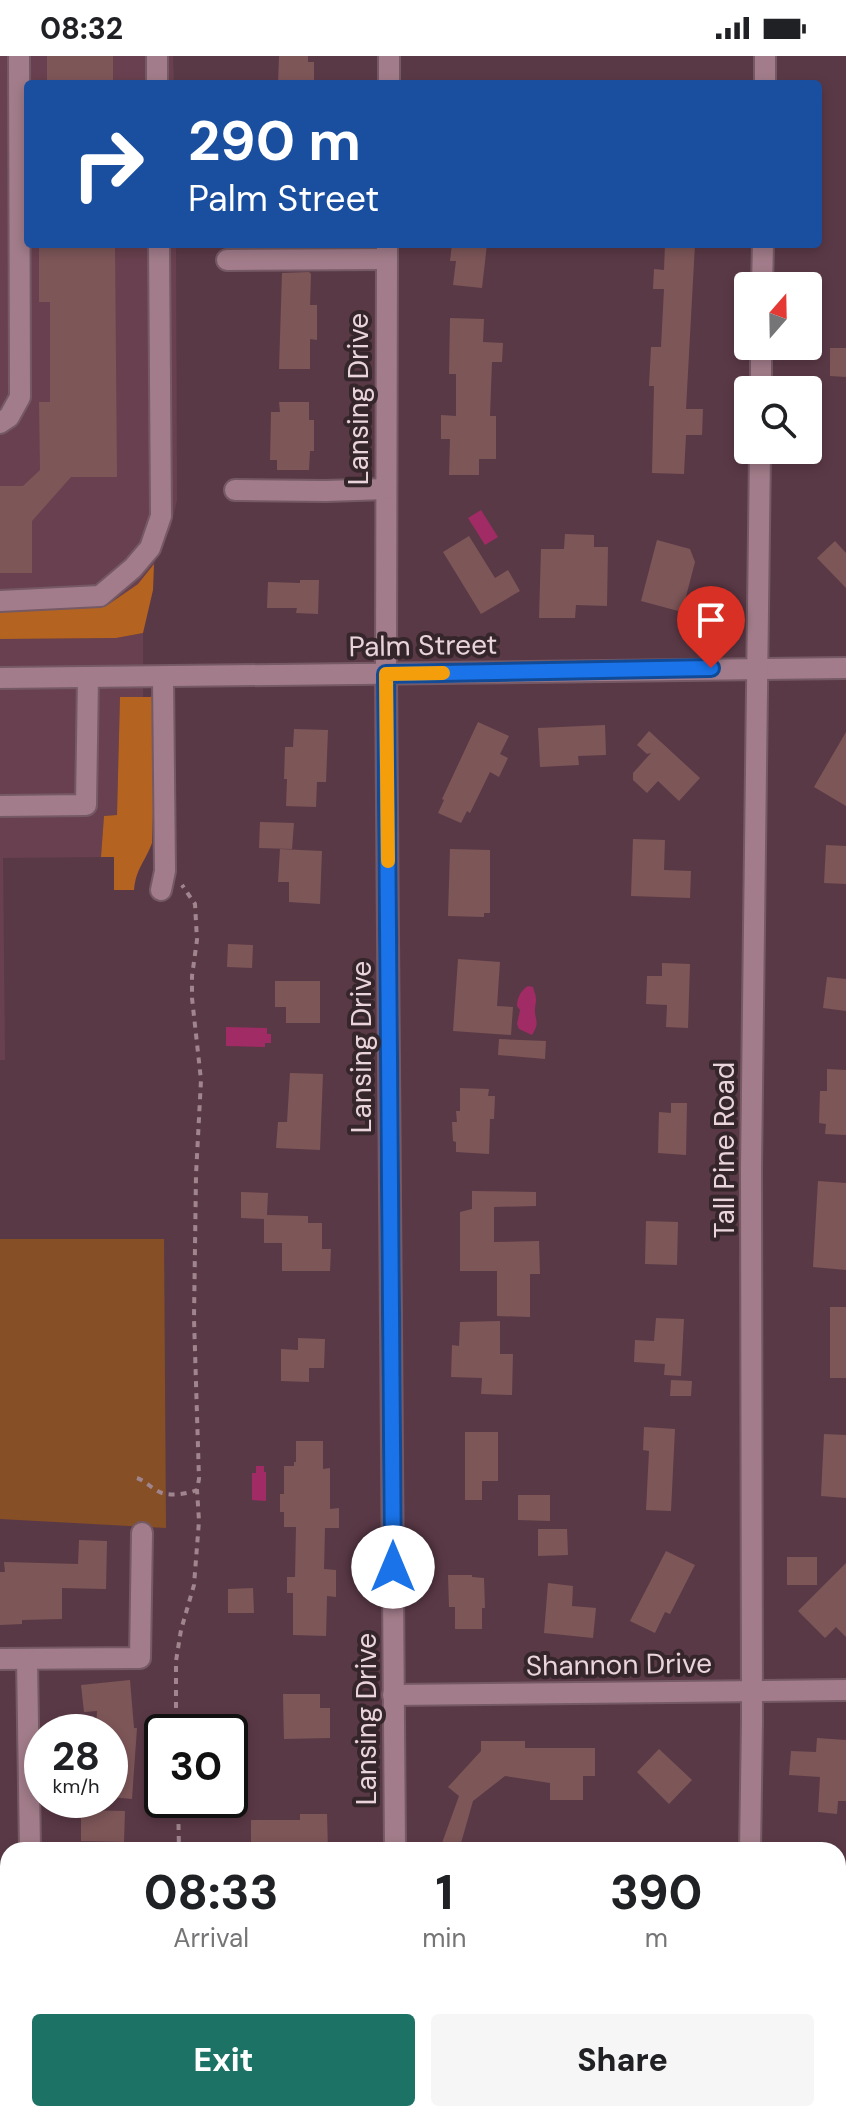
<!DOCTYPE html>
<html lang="en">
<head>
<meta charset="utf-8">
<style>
  body { margin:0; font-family:"DM Sans",sans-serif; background:#f6f6f6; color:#202124; height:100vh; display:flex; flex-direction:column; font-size:30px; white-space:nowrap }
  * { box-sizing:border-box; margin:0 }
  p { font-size:26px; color:#757577 }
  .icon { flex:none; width:44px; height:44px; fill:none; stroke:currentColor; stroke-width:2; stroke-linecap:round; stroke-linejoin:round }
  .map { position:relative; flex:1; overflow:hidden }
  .sheet { position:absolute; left:0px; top:1786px; width:846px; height:280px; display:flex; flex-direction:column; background:#fff; border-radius:24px 24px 0 0; box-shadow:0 4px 12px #0003 }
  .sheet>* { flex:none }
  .hud { position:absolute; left:24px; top:24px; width:798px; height:168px; border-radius:8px; box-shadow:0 4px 12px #0003; background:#1a4fa0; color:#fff; overflow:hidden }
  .needle { width:52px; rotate:20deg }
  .fabs { position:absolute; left:734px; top:216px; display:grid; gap:16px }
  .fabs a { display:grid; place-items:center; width:88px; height:88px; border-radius:8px; background:#fff; box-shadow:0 4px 12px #0003; font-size:40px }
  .speed { position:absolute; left:24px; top:1658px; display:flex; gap:16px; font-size:40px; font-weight:700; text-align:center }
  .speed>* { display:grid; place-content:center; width:104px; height:104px; border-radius:50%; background:#fff; box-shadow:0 4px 12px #0003; line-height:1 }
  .speed small { font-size:20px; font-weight:400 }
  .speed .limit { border:4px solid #111; border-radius:12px; background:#fff; color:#111 }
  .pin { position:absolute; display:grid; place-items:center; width:68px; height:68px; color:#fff; margin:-82px -34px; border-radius:50% 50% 50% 0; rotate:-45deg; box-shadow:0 0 8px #0007 }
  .pin .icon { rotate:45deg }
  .me { position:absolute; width:88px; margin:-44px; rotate:0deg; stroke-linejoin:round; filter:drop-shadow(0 0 6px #0008) }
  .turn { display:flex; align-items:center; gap:28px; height:168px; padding:0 32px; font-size:36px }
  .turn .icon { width:104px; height:104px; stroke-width:2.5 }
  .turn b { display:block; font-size:56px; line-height:68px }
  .eta { display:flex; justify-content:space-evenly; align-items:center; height:136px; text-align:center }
  .eta b { font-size:48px; font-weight:800; line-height:56px }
  .primary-button { display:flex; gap:16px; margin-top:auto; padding:16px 32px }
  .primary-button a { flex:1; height:92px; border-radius:8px; background:#1c7264; color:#fff; font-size:32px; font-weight:800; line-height:92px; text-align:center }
  .primary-button a+a { background:#f6f6f6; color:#202124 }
  .status { display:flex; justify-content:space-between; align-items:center; height:56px; padding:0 40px; background:#fff; direction:ltr }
  .status svg { height:22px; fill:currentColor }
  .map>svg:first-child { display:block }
  .built { fill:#69404f }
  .green { fill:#864f26 }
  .forest { fill:#b46420 }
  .water { fill:#a12b64 }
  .building { fill:#7d5658 }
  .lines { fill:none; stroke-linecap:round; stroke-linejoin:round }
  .minor-casing { stroke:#755964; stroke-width:24 }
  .path { stroke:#a0858f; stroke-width:4; stroke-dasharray:6 6; stroke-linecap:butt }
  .minor { stroke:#a27c8a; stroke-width:20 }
  .route-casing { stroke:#114b97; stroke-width:20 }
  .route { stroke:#1a73e8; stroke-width:14 }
  .slow { stroke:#f59e0b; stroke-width:14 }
  .labels { text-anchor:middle; stroke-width:8; stroke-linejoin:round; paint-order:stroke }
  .street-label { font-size:28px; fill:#ead4dc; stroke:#35262b }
</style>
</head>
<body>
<div class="status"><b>08:32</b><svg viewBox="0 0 49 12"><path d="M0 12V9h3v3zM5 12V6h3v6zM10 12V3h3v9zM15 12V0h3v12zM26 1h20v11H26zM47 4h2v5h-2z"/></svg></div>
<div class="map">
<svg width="846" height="2066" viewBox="0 0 846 2066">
  <rect width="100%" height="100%" fill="#5a3946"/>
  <!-- built -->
  <g class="built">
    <path d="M0,0H173L174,28H28V188H176L177,444L171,471L154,508L138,528L109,548L0,553Z"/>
    <path d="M143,577V641H120L117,759L104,760L101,801L3,802L5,1004H0V583L116,582Z"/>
  </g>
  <!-- green -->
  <path class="green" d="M0,1183H164L166,1472L0,1463Z"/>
  <!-- forest -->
  <g class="forest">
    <path d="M154,508L153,534L143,577L116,582L0,583V553L109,548L138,528Z"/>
    <path d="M157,639L152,787C145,806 136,812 134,834H114V801H101L104,760L117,759L120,641H150Z"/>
  </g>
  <!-- water -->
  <g class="water">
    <path d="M481,454L498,481L485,489L468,462Z"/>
    <path d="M528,930L533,931C536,941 537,941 535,952C534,964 541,965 532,979L519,973L517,968L520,954L517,950C517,942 521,934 528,930Z"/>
    <path d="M226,971L267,972V978H271V987H265V991L226,990Z"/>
    <path d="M256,1410H264V1416H266V1445L252,1444V1417H256Z"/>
  </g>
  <!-- building -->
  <g class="building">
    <rect x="47" y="0" width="66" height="28"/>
    <path d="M279,0H308V6H314V28H278Z"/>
    <path d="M39,188H115L117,421H71L32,465V517H0V430H23L40,414L39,346H50V246H39Z"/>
    <path d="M452,188H487L482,232L453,229L456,205H450Z"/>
    <path d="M665,188H695L686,353H703L702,379H686L684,418L652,417L654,330H649L651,291H661L664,233H653L654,213L664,214Z"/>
    <path d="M309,216L311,218L310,249H317V284L310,283V313H279L282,217Z"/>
    <path d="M450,262L484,263L483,286L503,287L502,306H492L490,360H496V403H479V419H449L450,383H441V359L456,360V318H449Z"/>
    <path d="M830,292H846V321L830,320Z"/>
    <path d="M279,346H309V364H314V395H310L309,414H277V404H270L271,356H280Z"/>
    <path d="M565,478L594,479V491H608L607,550L576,549L575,562H539L541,493H564Z"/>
    <path d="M469,480L495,522L508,514L520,535L481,558L443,496Z"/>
    <path d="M657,484L690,493L695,506L682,556L641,545Z"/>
    <path d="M835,485L846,497V532L817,502Z"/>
    <path d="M300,524H319L318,558L296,557L297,552H267L268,526L300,527Z"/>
    <path d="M478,666L509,680L500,698L508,702L499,721L490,716L470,757L467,755L461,767L438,757L444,744L442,743Z"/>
    <path d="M605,669L606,699L578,700L579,709L540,711L538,672Z"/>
    <path d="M294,673L328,674L326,726H317L316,751L286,750L287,723H284L285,691H293Z"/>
    <path d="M649,675L700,722L679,745L658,725L647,737L633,724V717L651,697L647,698L637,689Z"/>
    <path d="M846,676V750L814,731Z"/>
    <path d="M260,766L294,767L292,793L259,792Z"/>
    <path d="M633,783L665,784L664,814L691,815L690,842L631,840Z"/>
    <path d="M826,789L846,790V828L824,827Z"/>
    <path d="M280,793L322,795L320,848L289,846V826H278Z"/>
    <path d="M450,793L490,794V857H484V861L448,860Z"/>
    <path d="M228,888L253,889L252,912L227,911Z"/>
    <path d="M458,903L500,906L497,950L513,951L511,979L453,975Z"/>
    <path d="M662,907L690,908L688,972L666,971L667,949L646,948L647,920H662Z"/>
    <path d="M827,921L846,923V955L823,952Z"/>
    <path d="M275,925H320V967H286V951H275Z"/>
    <path d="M499,983L546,985L545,1003L498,999Z"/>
    <path d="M827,1013L846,1014V1079L825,1078L826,1068L819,1067L820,1035H827Z"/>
    <path d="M290,1017L323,1018L320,1094L276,1092L278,1066H287Z"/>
    <path d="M460,1032L489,1033L488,1040H495L494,1063H490L489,1098L456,1096V1086L453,1085L452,1066H457L456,1055H460Z"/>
    <path d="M671,1047H687L686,1099L658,1097L659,1056L671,1057Z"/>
    <path d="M818,1125L846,1127V1214L813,1211Z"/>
    <path d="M472,1135L536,1136V1150L494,1151V1186L539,1185L540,1218H530V1261L497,1260V1215H460V1156L472,1153Z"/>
    <path d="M241,1136L268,1137L267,1159L308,1160V1167H322V1193H331L330,1215H282V1187H264V1163L241,1162Z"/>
    <path d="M646,1165L678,1166L677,1209L645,1208Z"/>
    <rect x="830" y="1251" width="16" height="71"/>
    <path d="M656,1262L684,1263L681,1320L664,1319L665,1308L634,1306L635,1284L654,1285Z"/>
    <path d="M500,1265V1298H513L512,1339L481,1338L482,1322L451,1321L452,1289L459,1290L460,1266Z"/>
    <path d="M298,1282L325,1283L324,1312H309V1326L281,1325V1293L298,1294Z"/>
    <path d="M671,1324L692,1325L691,1340H670Z"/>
    <path d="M644,1371L675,1373L671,1455L646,1454L649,1395L643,1394Z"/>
    <path d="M465,1376H498V1425H482V1444H465Z"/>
    <path d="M824,1378L846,1379V1442L821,1440Z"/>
    <path d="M296,1385H323V1413L330,1412V1453L339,1452V1472H325L324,1513L336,1514V1541L327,1540L326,1580L293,1579V1537H287V1521H295L296,1471H284V1456H280V1438H284V1410H294V1406H296Z"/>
    <path d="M518,1439H550V1465L518,1464Z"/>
    <path d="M538,1473H567L568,1499L538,1500Z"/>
    <path d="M79,1484L107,1485L106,1533L62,1532V1563L22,1564V1568L0,1569V1516H5L4,1506L78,1508Z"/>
    <path d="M666,1495L695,1509L670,1558L665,1556L655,1577L630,1565Z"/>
    <rect x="787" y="1501" width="30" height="28"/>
    <path d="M846,1507V1581L836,1571L825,1582L798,1555Z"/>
    <path d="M448,1519H472V1521L484,1522L485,1552H482V1573H455V1551H449Z"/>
    <path d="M548,1527L573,1530L572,1550L596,1552L593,1582L544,1577Z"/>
    <path d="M253,1532L254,1557H228V1533Z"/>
    <path d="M130,1624L134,1672H137L132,1743L110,1741V1676H96L97,1655L84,1656L81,1629Z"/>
    <path d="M283,1638H320V1652H330V1682L284,1683Z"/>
    <path d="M817,1682L846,1684V1745H838L837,1758L818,1756L820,1721L789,1719L791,1695L816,1696Z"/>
    <path d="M481,1685H525V1692H595V1720H583V1744H550V1727L505,1720L473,1745L461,1787H442L459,1740L448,1731L481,1695Z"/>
    <path d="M659,1693L692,1724L669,1748L637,1716Z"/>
    <path d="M81,1754L125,1755L124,1786L81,1785Z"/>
    <path d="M300,1758H327L328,1794H300V1788H251V1764H300Z"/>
  </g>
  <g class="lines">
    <defs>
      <g id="minor">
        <path d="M157,0V28"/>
        <path d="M389,28V0"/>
        <path d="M765,28V0"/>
        <path d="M387,188L386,618L395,1794"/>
        <path d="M227,204L387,203"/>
        <path d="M762,230L763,188"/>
        <path d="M761,334V290"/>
        <path d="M0,367L9,361L20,341L19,0"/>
        <path d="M235,434L326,435L386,433"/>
        <path d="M0,545L100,540L133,512L150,492L161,460L159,188"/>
        <path d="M0,622C282,621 564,614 846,612"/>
        <path d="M0,750L86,749L88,622"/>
        <path d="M161,834L165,815L163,622"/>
        <path d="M0,1603L140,1602L142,1477"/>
        <path d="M27,1603L30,1794"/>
        <path d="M393,1639L846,1634"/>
        <path d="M750,1794L752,1666L751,1112L760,394"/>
        <path d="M0,1895L8,1888"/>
        <path d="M341,2066L347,2058"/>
        <path d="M737,2066L739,2058"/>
      </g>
    </defs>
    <!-- minor casing -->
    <use href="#minor" class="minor-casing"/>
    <!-- path -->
    <g class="path">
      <path d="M137,1422C146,1425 153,1434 162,1437C172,1440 187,1438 197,1434L199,1423L194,1263L196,1119L201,1024L192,942V920L197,884L195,848L182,829"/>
      <path d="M176,1676V1605L181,1574L194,1529L199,1465L197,1434"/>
      <path d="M178,1744L179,1794"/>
      <path d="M33,2066L44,2058"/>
    </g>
    <!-- minor -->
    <use href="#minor" class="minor"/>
  </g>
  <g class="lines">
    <defs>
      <path id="route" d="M393,1511L386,618L711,612"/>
    </defs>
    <!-- route casing -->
    <use href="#route" class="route-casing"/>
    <!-- route -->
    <use href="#route" class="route"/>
    <!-- slow -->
    <path class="slow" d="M388,805L386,618L443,617"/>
  </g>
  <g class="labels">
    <!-- street labels -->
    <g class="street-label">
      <text transform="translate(358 343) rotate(-90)" y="10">Lansing Drive</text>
      <text transform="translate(423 589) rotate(-1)" y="10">Palm Street</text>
      <text transform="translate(361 991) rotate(-90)" y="10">Lansing Drive</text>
      <text transform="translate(724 1094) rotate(-90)" y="10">Tall Pine Road</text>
      <text transform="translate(619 1608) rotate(-1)" y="10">Shannon Drive</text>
      <text transform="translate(366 1663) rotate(-90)" y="10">Lansing Drive</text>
    </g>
  </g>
</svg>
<div class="fabs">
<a><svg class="needle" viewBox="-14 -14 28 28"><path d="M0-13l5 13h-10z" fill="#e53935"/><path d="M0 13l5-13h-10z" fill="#757577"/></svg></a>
<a><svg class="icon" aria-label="search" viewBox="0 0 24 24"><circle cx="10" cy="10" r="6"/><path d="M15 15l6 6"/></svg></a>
</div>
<div class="speed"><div>28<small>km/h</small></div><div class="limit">30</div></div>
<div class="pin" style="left:711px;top:612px;background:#d93025"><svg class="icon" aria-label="arrive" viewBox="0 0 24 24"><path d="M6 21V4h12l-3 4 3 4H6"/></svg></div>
<svg class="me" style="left:393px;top:1511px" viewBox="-20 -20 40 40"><circle r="19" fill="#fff"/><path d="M0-13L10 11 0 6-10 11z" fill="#1a73e8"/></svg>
<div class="hud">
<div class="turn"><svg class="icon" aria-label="right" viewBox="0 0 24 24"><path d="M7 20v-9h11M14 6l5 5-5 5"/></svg><div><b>290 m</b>Palm Street</div></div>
</div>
<section class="sheet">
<div class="eta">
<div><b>08:33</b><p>Arrival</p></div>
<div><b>1</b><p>min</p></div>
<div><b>390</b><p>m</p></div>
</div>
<div class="primary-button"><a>Exit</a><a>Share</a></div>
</section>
</div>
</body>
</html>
